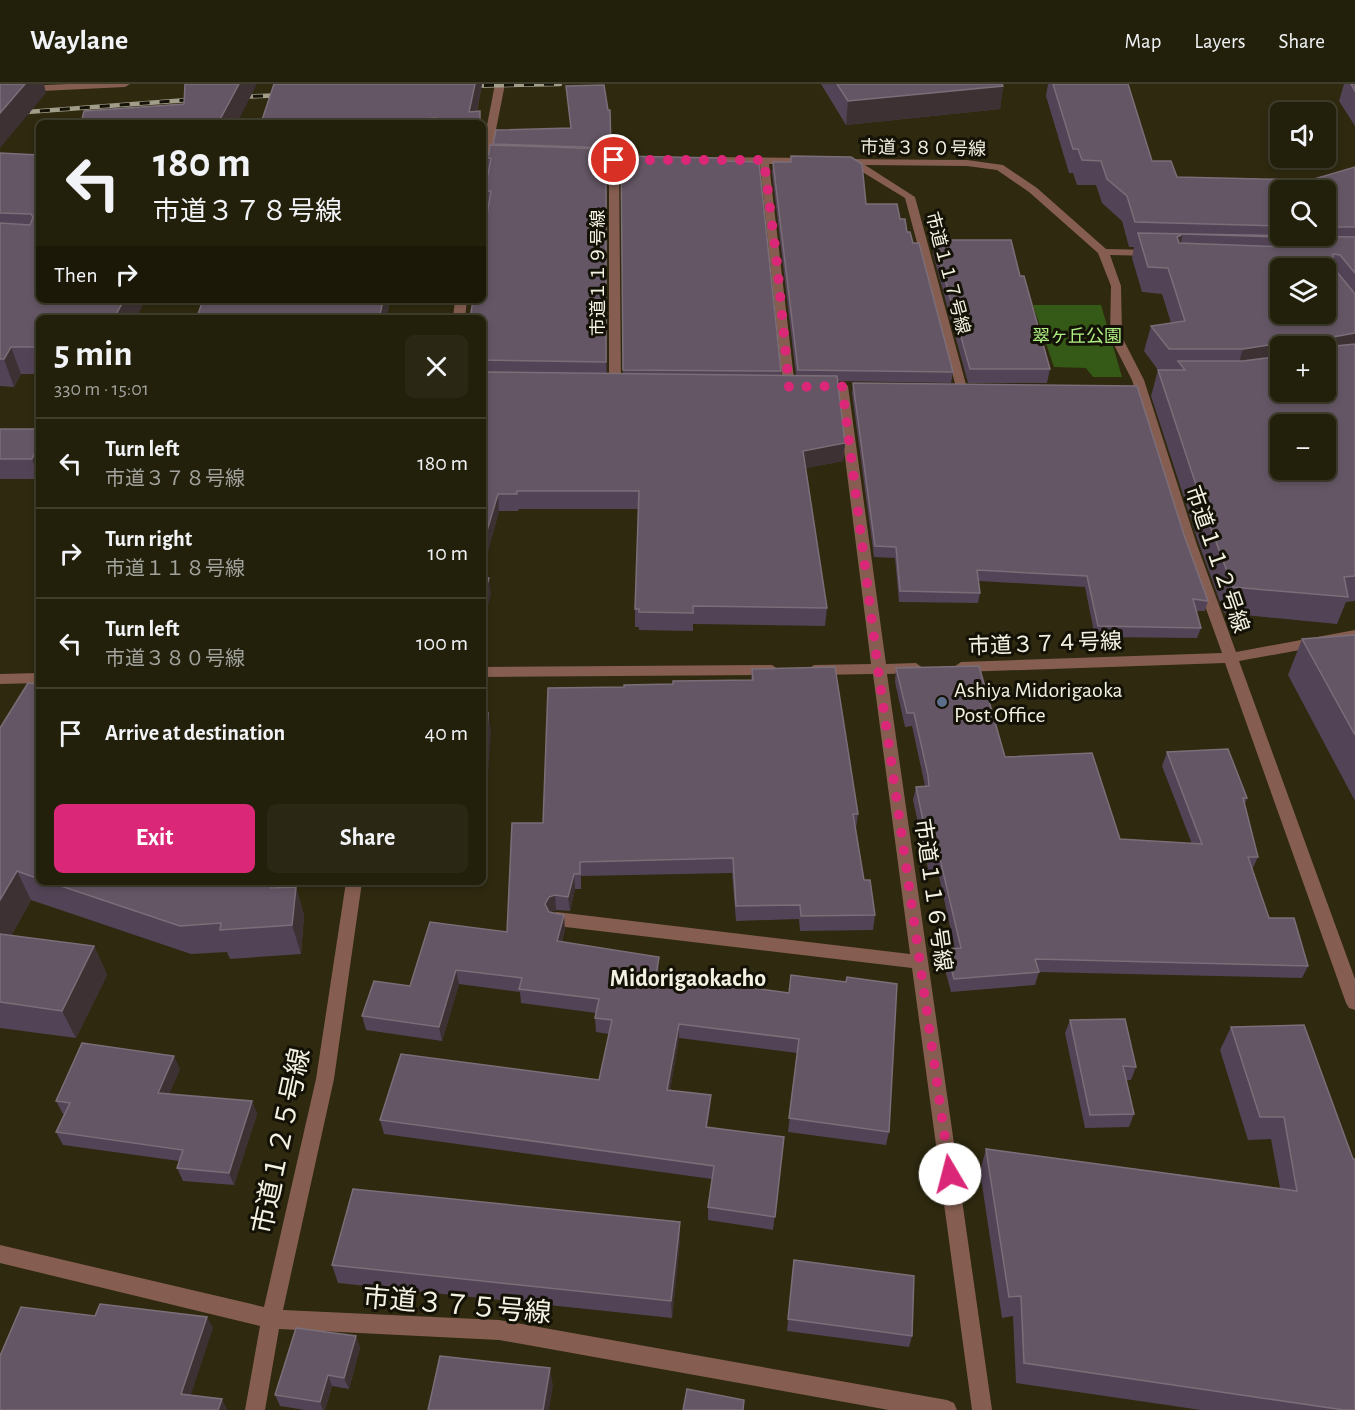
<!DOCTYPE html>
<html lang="en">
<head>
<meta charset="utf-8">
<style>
  body { margin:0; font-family:"Alegreya Sans","Noto Sans JP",sans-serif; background:#2a2714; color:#f1f3f6; height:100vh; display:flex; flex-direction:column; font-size:22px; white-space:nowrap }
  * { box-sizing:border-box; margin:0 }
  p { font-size:20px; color:#a2a29d }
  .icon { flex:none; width:33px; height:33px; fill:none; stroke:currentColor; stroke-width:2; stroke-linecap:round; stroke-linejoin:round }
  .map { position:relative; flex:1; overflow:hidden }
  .drawer { position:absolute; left:36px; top:231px; width:450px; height:570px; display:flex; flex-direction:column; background:#221f0b; border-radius:9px; box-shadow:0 3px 9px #0003,0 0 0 2px #3f3d2c }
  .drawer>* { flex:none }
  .guide { position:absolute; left:36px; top:36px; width:450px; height:183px; border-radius:9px; box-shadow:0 3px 9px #0003,0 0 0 2px #3f3d2c; background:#221f0b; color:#f1f3f6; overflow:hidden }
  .buttons { position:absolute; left:1270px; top:18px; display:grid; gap:12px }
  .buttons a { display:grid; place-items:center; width:66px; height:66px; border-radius:9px; background:#221f0b; box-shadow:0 3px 9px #0003,0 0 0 2px #3f3d2c; font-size:30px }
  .pin { position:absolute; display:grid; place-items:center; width:51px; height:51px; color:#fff; margin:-26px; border:3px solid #fff; border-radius:50%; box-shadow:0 2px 6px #0007 }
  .me { position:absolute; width:66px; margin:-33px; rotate:352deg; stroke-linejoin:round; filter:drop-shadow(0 0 4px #0008) }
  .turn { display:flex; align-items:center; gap:21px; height:126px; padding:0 18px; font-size:27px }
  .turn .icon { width:78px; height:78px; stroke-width:2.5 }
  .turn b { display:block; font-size:42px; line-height:51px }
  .then { display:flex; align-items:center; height:57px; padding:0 18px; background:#0003; gap:12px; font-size:22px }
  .round { display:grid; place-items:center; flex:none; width:63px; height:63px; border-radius:9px; background:#2a2714 }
  .summary { display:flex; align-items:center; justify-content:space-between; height:102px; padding:0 18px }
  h1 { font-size:36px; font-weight:700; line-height:45px }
  .primary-button { display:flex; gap:12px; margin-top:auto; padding:12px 18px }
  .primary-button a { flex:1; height:69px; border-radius:9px; background:#db2777; color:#fff; font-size:24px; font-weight:700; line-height:69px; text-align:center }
  .primary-button a+a { background:#2a2714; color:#f1f3f6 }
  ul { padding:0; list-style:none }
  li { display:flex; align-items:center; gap:18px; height:90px; padding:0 18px; border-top:2px solid #3f3d2c }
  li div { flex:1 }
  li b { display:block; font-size:22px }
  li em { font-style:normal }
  header { display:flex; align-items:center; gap:36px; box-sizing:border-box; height:84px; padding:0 30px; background:#221f0b; border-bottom:2px solid #3f3d2c }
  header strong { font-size:28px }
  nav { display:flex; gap:33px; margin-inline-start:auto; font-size:21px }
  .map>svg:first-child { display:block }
  .green { fill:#355916 }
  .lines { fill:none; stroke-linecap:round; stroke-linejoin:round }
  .minor { fill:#855e51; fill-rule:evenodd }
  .rail-casing { stroke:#a19d89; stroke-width:4.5 }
  .rail { stroke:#141207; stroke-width:3; stroke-dasharray:10; stroke-linecap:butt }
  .wall { fill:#534356; fill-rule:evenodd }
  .shaded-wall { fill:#3d3133 }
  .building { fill:#645664; stroke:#7b6e78; stroke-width:1.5; fill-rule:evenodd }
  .route { stroke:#db2777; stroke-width:10; stroke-dasharray:0 18 }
  .service-dot { fill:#5c6f8a; stroke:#141207; stroke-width:2 }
  .labels { text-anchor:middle; stroke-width:6; stroke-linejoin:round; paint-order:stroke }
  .far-street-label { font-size:18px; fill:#f3f1e1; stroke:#141207 }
  .far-park-label { font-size:18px; fill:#afee82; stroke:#141207 }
  .street-label { font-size:22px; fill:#f3f1e1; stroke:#141207 }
  .poi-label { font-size:22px; fill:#f3f1e1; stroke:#141207; text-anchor:start }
  .neighbourhood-label { font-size:24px; font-weight:bold; fill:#f3f1e1; stroke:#141207 }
  .near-street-label { font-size:27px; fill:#f3f1e1; stroke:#141207 }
</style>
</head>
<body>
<header>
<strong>Waylane</strong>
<nav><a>Map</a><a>Layers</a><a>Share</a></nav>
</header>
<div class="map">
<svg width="1355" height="1326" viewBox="0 0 1355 1326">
  <rect width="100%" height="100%" fill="#2e290f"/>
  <!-- green -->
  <path class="green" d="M1033,221H1101L1122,293H1093L1086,284L1054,283Z"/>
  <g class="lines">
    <!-- minor -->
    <g class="minor">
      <path d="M68,0H130L125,3L0,9V3Z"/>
      <path d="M495,0H505L488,86L483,89V62Z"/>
      <path d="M587,72L641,73L646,76L641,79H619L621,301L615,305L609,301V78L584,77L582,75Z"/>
      <path d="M698,73L809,74L814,77L809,80H769L795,303L793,306H785L783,303L760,79L695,78L693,76Z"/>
      <path d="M839,75L967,76L1003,81L1037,104L1106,165L1154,166L1159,169L1154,172L1110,171L1121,202L1122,253L1144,296L1197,461L1236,568L1355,546V556L1239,577L1355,895V926L1349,924L1346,919L1225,579L961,588L954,583L961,578L1222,569L1183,461L1132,296L1110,253L1111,202L1098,169L1029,108L997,86L967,82L865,81L915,113L967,304L965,307H957L905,114L851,81L836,80L834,78Z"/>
      <path d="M455,216H467L465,234H453Z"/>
      <path d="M842,298L848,302L886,580L916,579L923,584L916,589L887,590L992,1326H972L912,884L557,842L551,840L549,835L551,830L557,828L910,870L873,590L814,591L807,586L814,581L871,580L836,302Z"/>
      <path d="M772,581L779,586L772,591L483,593V583Z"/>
      <path d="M39,589V599L0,600V590Z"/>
      <path d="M346,798H362L334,995L283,1226L499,1236L947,1316L954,1319L957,1326H889L499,1256L279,1245L265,1326H245L260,1242L0,1179V1161L264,1223L316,995Z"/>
    </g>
    <defs>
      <g id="rail">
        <path d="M464,2L560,0"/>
        <path d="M233,13L287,11"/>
        <path d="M0,30L201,15"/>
      </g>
    </defs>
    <!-- rail casing -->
    <use href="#rail" class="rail-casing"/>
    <!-- rail -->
    <use href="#rail" class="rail"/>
  </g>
  <!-- wall -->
  <g class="wall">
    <path d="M274,0H482L477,27L481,39H261Z"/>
    <path d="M821,0H1002L1003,2L1000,25L846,41Z"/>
    <path d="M1048,0H1128L1152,77L1177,93L1311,96L1355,83V517L1346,518L1337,540L1224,529L1199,460L1151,312L1158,286L1144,267L1151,242L1171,239L1162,210L1142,208L1132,174L1134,163H1129L1122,137L1102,119L1096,101H1077L1073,89H1069L1046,12ZM1281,106H1326V152H1281ZM1281,262H1326L1281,308Z"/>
    <path d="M1344,0H1355V42L1339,17Z"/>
    <path d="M608,26H610L612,71L606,70L607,289L623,290L621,72L718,77L781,287V291H796L772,88L773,78L900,135L913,159L953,288L951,299L837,297L845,359L843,377L806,384L827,524L825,542L693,540V547L639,546V543H635V525L638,425H519L518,427H499L483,485V234L488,123H487L485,107L488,90H485L484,74L489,70L493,61L570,44Z"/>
    <path d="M0,69L39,71V216H145L136,234H39V290H21L14,303L0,302Z"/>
    <path d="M934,156L1020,192L1050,285L1047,299H968L933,170Z"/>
    <path d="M203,216H390V217L386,234H197Z"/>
    <path d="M853,299L1184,451L1208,517L1205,527H1196L1201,544L1197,554L1095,553L1085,503L979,497L980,509L978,519L899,518L895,474L874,473L852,309Z"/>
    <rect x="0" y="345" width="39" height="50"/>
    <path d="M1355,551V717L1288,591L1302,555Z"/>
    <path d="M896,584L1005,673L1120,755L1192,760L1162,682L1167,668L1247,714L1245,720L1258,773L1252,786L1269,834L1308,882L1302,894L1039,888L1035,901L951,908L943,878L946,865H955L938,788L929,789L913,716L916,703L925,702L912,642L905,643L895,598Z"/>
    <path d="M752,585L858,730L856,744L864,796L875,831L873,846L800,847L799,835L736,837L732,789L581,792V805H575L570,827L556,826L550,828L565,845L562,858L659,873V892L789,909L889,1048L886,1061L788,1048L797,969L679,954L670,1006L710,1025L707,1043L784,1053L773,1146L708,1136V1123L712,1095L384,1050L380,1036L599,996L609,950L596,948L595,934L596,929L521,919L520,908L459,900L442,957L366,946L362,932L410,902L507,848L543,739L624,603L751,596Z"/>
    <path d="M39,600V798H274L276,804L296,803L304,831L301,870L230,875L227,868L191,870L31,816L11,852L94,862L107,891L76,954L0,944V644Z"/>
    <path d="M1070,936L1136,983L1131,996H1126L1134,1030L1129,1043L1085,1044L1065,949Z"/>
    <path d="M1304,941L1355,1326H1201L1016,1299L1013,1232L1002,1234L980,1087L986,1065L1280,1104L1271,1055L1248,1056L1220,966L1231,943Z"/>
    <path d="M180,985L169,1010L252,1017L257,1030L234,1101L183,1097L177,1084L179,1077L63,1061L56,1048L64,1030H63L56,1017Z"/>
    <path d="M680,1156L672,1234L338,1199L332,1181Z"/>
    <path d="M794,1176L912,1252L909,1263L787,1247Z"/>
    <path d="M356,1252L360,1264L349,1305L332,1302L325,1326H305L280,1322L275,1311Z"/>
  </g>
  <!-- shaded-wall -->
  <g class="shaded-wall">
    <path d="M25,0H44L46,9L0,64V29Z"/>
    <path d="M239,0H257L237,39H218Z"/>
    <path d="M475,0H482L474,39L469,28Z"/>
    <path d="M1003,2L1000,25L846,41L848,17Z"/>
    <path d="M606,65L607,81V296L606,278Z"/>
    <path d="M1183,150L1177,175V153Z"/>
    <path d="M124,216H145L136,234H114Z"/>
    <path d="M383,216H390L386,234H380V231Z"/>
    <path d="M1355,249V274L1326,278L1333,253Z"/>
    <path d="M1289,258L1288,262H1281V283L1235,291L1243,265Z"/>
    <path d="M11,263L21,290L14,303L4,275Z"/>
    <path d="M39,359V394L32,375Z"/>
    <path d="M845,359L843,377L802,385L803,367Z"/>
    <path d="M498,410L499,427L483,485V460Z"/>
    <path d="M489,494L491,511L483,537V512Z"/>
    <path d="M488,629L491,647L483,764V715Z"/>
    <path d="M17,787L31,816L0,872V816Z"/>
    <path d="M574,790L575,805L570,827L568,813Z"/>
    <path d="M271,798H274L280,819L271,804Z"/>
    <path d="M296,803L304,831L301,870L292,841Z"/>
    <path d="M555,811L556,826L550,828L547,834L545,820L549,813Z"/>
    <path d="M564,831L565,845L558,872L557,857Z"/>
    <path d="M94,862L107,891L76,954L62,927Z"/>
    <path d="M659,873V888L656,906V891Z"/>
    <path d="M456,886L459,900L442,957L439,943Z"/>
    <path d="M679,940V954L668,1019L667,1006Z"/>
    <path d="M174,972L180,985L164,1022L158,1009Z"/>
    <path d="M711,1011L710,1025L705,1056L706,1043Z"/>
    <path d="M252,1017L257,1030L234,1101L229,1089Z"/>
    <path d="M680,1138V1156L672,1234L671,1217Z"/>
    <path d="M207,1233L213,1244L188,1320L181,1310Z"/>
    <path d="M356,1252L360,1264L349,1305L344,1294Z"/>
    <path d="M550,1284L553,1302L549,1326H543Z"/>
    <path d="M328,1291L332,1302L325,1326H323L320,1318Z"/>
    <path d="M222,1315L227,1325V1326H218Z"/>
  </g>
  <!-- building -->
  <g class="building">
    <path d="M0,0H25L0,29Z"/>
    <path d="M185,0H239L218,39H81L84,27L184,20Z"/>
    <path d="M274,0H475L469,28L480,27V39H435L436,34L366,39H261Z"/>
    <path d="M837,0H1002L1003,2L848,17Z"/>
    <path d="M1053,0H1128L1152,77H1171L1177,93L1311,96L1355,83V143H1326V106H1281V142L1135,138L1127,112L1107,95L1101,77L1082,76L1078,65H1073Z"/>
    <path d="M1351,0H1355V7Z"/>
    <path d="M604,1L608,26H610L611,64L493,60L496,46L571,44L566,2Z"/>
    <path d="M490,61L606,65V278L483,276V234H470L473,216H483V155L491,107H485L491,74H484L489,70Z"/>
    <path d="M0,69L39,71V216H124L114,234H39V263H11L4,275H0V139L30,141L33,133L31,130L0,129Z"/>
    <path d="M621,72L718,74V77L759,78L781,287L623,286Z"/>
    <path d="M791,72L851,73L862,80L866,120H897L900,135H905L907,148H910L913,159H919L953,288L798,286L773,78H791Z"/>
    <path d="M1138,149L1355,153V189L1340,171L1333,170V183L1355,210V249L1333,253V260L1335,262L1355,260V492L1344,493L1348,513L1233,503L1207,434L1158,286H1185L1178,277H1243L1281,272V308H1326V262H1291L1292,260L1289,258L1243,265H1169L1151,242L1185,237L1168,184L1148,183ZM1183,150L1313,154L1320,159L1318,161H1291L1289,163L1179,159L1177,153ZM1281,184H1326V230H1281ZM1281,340H1326V386H1281Z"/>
    <path d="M934,156H1011L1020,192H1024L1050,285H970Z"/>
    <path d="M203,216H383L380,231L197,233Z"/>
    <path d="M483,288L837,292L845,359L803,367L827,524L693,522V529L639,528V525H635L639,407H517V410H498L483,460Z"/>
    <path d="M853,299L1137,302L1184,451L1208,517L1193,515L1201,544L1098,542L1087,492L977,486L980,509L900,507L896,463L875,462Z"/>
    <path d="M0,345H39V359L32,375H0Z"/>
    <path d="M483,493L489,494L483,512Z"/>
    <path d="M1355,551V651L1302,555Z"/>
    <path d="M979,582L1005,673L1092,669L1120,755L1202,760L1167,668L1228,665L1247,714H1243L1258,773H1248L1269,834H1294L1308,882L1035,875L1039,888L954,895L946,865L961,864L940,775H931L916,703L929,702L928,691L914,629H907L896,584Z"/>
    <path d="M835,583L858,730H853L864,796H870L875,831L801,832L800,821L736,822L733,774L580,778V790H574L568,813L555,811L549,813L545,820L549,828L564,831L557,857L659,873L656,891L789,909L791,891L846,898L847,893L897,900L889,1048L789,1034L799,955L679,940L667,1006L711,1011L706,1043L784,1053L775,1133L708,1123L714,1082L380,1036L401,970L599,996L612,936L595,934L599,915L519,905L522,894L456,886L439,943L362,932L374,897L410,902L430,838L507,848L512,739H543L548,604L624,603V601L673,600V597L753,596L752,585Z"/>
    <path d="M28,599L39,600V795L17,787L0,816V644Z"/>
    <path d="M488,629L483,715V630Z"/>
    <path d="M49,798H271V804L296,803L292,841L220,846L221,839L180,842Z"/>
    <path d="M0,850L94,862L62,927L0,918Z"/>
    <path d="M1125,935L1136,983L1123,982L1134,1030L1090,1031L1070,936Z"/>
    <path d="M1304,941L1353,1075H1355V1326H1344L1024,1279L1021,1212L1009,1213L986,1065L1297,1107L1284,1033H1260L1231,943Z"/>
    <path d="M82,959L174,972L158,1009L252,1017L229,1089L177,1084L183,1066L56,1048L70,1019L56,1017Z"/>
    <path d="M353,1105L680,1138L671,1217L332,1181Z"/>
    <path d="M794,1176L914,1192L912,1252L788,1235Z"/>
    <path d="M100,1220L207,1233L181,1310L222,1315L218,1326H0V1272L21,1223L95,1232Z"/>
    <path d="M296,1244L356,1252L344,1294L328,1291L320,1318L275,1311Z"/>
    <path d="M440,1272L550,1284L543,1326H428Z"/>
    <path d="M687,1305L744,1316L743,1326H683Z"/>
  </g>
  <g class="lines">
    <!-- route -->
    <path class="route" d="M614,76H764L777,179L789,303L842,302L878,585L950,1090"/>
  </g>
  <!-- markers -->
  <circle class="service-dot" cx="942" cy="618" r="6"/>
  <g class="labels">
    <!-- far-street labels -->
    <g class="far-street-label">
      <text transform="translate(923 64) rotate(1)" y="6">市道３８０号線</text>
      <text transform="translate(598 189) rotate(-90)" y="6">市道１１９号線</text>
      <text transform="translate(948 189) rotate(75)" y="6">市道１１７号線</text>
    </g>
    <!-- far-park labels -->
    <g class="far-park-label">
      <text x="1077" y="258">翠ヶ丘公園</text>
    </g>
    <!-- street labels -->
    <g class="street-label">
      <text transform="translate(1218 475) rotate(71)" y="8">市道１１２号線</text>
      <text transform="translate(1045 559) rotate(-2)" y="8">市道３７４号線</text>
      <text transform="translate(934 811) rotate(82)" y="8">市道１１６号線</text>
    </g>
    <!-- poi labels -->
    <g class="poi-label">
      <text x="954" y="613">Ashiya Midorigaoka<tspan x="954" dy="25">Post Office</tspan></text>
    </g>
    <!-- neighbourhood labels -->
    <g class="neighbourhood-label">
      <text x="688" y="902">Midorigaokacho</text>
    </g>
    <!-- near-street labels -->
    <g class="near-street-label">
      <text transform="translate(281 1057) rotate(-78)" y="9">市道１２５号線</text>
      <text transform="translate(457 1221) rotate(5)" y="9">市道３７５号線</text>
    </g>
  </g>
</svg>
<div class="buttons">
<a><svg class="icon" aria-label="sound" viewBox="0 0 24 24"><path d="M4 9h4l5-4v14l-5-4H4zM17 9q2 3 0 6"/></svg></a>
<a><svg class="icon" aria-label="search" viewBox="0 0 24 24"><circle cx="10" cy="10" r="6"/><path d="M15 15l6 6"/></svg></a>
<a><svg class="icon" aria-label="layers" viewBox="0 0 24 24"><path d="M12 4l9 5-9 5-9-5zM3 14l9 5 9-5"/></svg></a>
<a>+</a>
<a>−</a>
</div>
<div class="pin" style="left:614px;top:76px;background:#d93025"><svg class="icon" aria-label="arrive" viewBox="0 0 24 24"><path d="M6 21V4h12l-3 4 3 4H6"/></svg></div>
<svg class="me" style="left:950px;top:1090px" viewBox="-20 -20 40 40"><circle r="19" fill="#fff"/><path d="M0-13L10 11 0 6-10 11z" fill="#db2777"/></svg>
<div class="guide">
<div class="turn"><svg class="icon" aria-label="left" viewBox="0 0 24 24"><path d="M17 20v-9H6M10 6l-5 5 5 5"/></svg><div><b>180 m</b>市道３７８号線</div></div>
<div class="then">Then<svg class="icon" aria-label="right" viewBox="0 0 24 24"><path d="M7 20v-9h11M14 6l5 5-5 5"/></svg></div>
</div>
<section class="drawer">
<div class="summary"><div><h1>5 min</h1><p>330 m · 15:01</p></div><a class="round"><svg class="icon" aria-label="close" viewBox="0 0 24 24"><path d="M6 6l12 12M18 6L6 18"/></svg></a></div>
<ul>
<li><svg class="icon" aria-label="left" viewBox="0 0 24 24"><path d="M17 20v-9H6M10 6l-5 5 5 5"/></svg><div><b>Turn left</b><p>市道３７８号線</p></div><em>180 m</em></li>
<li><svg class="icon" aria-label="right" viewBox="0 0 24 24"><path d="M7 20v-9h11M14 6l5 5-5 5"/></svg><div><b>Turn right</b><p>市道１１８号線</p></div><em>10 m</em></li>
<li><svg class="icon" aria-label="left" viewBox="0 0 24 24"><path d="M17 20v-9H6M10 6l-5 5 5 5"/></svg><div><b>Turn left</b><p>市道３８０号線</p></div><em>100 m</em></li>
<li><svg class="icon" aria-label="arrive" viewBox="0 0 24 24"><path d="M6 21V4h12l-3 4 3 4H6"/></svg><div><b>Arrive at destination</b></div><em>40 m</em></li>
</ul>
<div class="primary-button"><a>Exit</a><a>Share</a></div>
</section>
</div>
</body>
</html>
